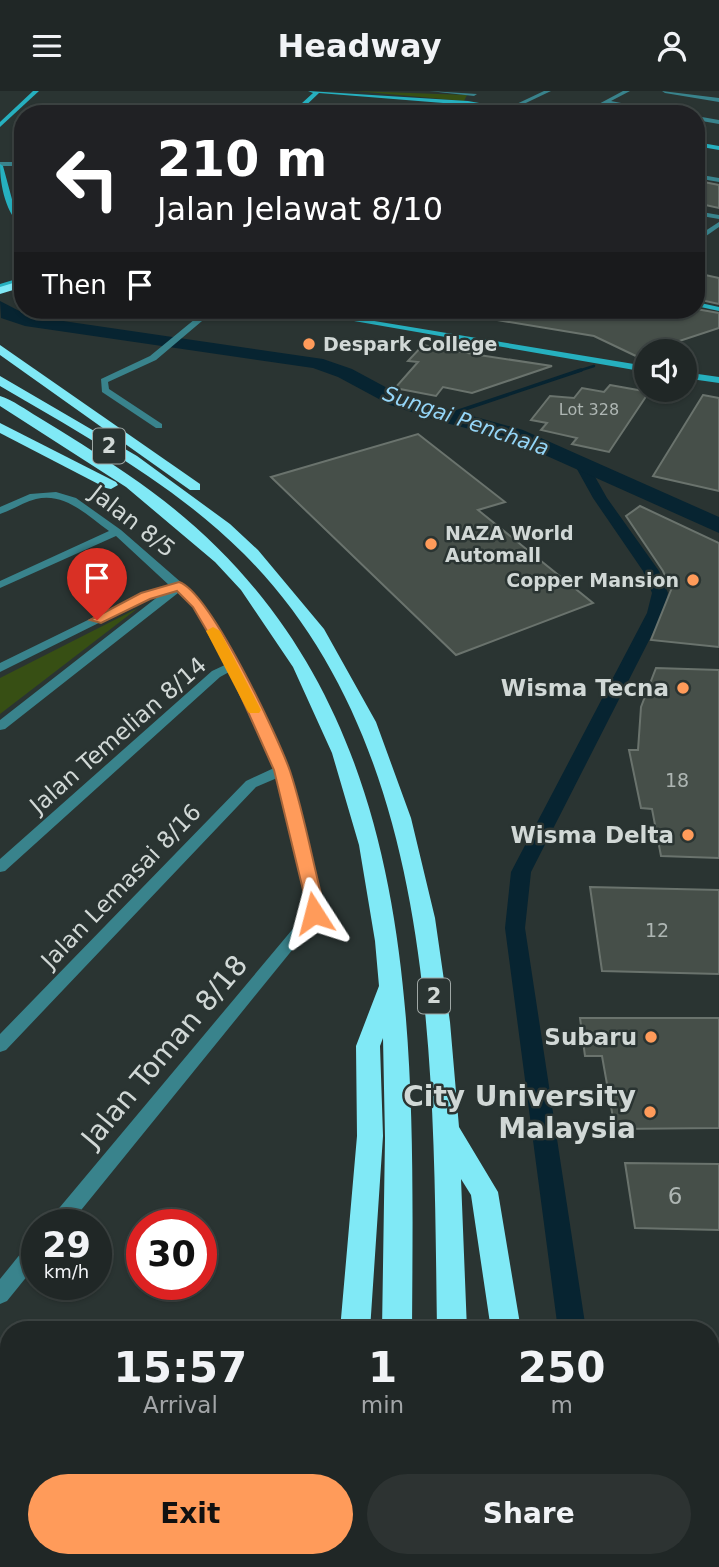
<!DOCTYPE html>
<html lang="en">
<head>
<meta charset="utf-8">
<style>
  body { margin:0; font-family:"DejaVu Sans",sans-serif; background:#2d3332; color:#f1f3f6; height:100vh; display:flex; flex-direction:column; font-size:26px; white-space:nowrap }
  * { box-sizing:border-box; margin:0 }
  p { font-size:23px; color:#a2a5a7 }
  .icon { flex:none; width:38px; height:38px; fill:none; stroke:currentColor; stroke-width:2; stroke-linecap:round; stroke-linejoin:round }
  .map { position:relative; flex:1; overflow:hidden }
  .sheet { position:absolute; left:0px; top:1230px; width:719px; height:247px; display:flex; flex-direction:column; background:#202726; border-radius:28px 28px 0 0; box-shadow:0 2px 5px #0004,0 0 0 2px #3d4443 }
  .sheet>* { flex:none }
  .hud { position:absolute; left:14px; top:14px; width:691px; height:214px; border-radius:28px; box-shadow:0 2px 5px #0004,0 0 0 2px #3d4443; background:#202124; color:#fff; overflow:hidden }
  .fabs { position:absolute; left:634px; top:248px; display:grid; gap:14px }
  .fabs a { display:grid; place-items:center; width:63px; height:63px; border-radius:50%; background:#202726; box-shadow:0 2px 5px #0004,0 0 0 2px #3d4443; font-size:35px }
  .speed { position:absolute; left:21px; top:1118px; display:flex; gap:14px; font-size:35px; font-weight:700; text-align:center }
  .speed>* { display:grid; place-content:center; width:91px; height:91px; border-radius:50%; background:#202726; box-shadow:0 2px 5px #0004,0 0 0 2px #3d4443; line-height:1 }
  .speed small { font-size:18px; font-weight:400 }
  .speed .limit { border:10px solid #d22; background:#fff; color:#111 }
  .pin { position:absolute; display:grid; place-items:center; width:60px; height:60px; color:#fff; margin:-72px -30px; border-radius:50% 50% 50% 0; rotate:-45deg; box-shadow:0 0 7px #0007 }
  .pin .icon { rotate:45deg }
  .me { position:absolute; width:77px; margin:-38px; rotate:351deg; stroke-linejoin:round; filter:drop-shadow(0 0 5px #0008) }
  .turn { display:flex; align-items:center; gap:24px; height:147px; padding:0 28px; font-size:32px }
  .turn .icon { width:91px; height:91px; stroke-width:2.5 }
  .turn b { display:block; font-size:49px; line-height:60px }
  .then { display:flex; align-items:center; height:66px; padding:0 28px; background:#0003; gap:14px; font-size:26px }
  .eta { display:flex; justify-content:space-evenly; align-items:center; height:119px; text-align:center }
  .eta b { font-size:42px; font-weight:600; line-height:49px }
  .primary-button { display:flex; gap:14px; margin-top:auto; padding:14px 28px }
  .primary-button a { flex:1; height:80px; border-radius:42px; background:#ff9b5a; color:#111; font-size:28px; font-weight:600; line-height:80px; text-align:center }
  .primary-button a+a { background:#2d3332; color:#f1f3f6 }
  header { display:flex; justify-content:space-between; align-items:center; height:91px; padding:0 28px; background:#202726; font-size:32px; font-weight:600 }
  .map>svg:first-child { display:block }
  .green { fill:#374f14 }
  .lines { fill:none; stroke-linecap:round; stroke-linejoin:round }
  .stream-far1 { stroke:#072431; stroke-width:2.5 }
  .stream { stroke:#072431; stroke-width:3.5 }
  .canal { fill:#072431; fill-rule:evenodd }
  .river { fill:#072431; fill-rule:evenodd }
  .building { fill:#464f49; stroke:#6a736d; stroke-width:2 }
  .street { fill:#39838c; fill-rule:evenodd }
  .secondary { fill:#26b0bf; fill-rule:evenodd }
  .highway { fill:#80e9f6; fill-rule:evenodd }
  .route { fill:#ff9b5a; stroke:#a6653a; stroke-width:2 }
  .slow { fill:#f59e0b }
  .poi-dot { fill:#ff9b5a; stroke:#2a3432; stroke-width:2.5 }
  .labels { text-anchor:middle; stroke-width:5; stroke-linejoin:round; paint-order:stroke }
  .far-number-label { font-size:16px; fill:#aeb6b3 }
  .far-poi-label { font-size:19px; font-weight:bold; fill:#d1d8d6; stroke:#2a3432; text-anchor:start }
  .number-label { font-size:19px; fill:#aeb6b3 }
  .far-water-label { font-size:21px; font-style:italic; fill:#95d6f8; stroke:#2a3432 }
  .shield { fill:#2a3432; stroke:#9fa7a5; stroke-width:2 }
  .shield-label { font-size:21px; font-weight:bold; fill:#d1d8d6 }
  .street-label { font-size:23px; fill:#d1d8d6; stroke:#2a3432 }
  .poi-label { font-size:23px; font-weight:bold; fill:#d1d8d6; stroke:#2a3432; text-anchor:end }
  .near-number-label { font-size:23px; fill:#aeb6b3 }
  .near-street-label { font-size:28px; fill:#d1d8d6; stroke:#2a3432 }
  .near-poi-label { font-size:28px; font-weight:bold; fill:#d1d8d6; stroke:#2a3432; text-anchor:end }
</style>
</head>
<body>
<header><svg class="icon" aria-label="menu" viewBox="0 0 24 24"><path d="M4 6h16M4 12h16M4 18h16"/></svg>Headway<svg class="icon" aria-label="person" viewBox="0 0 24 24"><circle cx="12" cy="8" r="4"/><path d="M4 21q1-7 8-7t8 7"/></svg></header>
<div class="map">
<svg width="719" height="1476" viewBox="0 0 719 1476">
  <rect width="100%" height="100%" fill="#2a3432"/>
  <!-- green -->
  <g class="green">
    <path d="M355,0L467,4L464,10Z"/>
    <path d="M138,517L0,623V587Z"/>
  </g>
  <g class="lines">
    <!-- stream-far1 -->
    <path class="stream-far1" d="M575,281L594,275"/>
    <!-- stream -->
    <path class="stream" d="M444,325L581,279"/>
    <!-- canal -->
    <g class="canal">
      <path d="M575,368H585L607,407L659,480L668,502L663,522L531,781L525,837L586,1239H558L505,837L511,781L647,522L652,502L643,480L593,407L573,371Z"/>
      <path d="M587,1468H619L620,1476H588Z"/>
    </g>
    <!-- river -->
    <path class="river" d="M0,210L29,225L323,268L352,278L404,306L523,339L719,426V442L509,348L442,331L390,314L338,286L313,277L25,235L1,227Z"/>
  </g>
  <!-- building -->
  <g class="building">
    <path d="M704,91L719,94V117L696,112V96Z"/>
    <path d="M696,182L719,187V213L696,208Z"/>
    <path d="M696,218L719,222V237L646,261L638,266L594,245L485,227V219Z"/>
    <path d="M423,254L479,264L552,275L472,302L443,296L436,305L395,297L418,271L408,270Z"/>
    <path d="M610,294L649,301L609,361L572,353L577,347L541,339L547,332L531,329L550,305L574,307L582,297L604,301Z"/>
    <path d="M703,304L719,307V400L653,385Z"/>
    <path d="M418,343L505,411L478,419L593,512L456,564L271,386Z"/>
    <path d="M640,415L719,452V556L651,549L671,499L663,480L626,425Z"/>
    <path d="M656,577L719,579V767L661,765L652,718L641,717L629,659H638L641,616Z"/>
    <path d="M590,796L719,799V883L602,880Z"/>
    <path d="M580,927H719V1037L615,1038L602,965H585Z"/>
    <path d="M625,1072L719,1073V1139L635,1137Z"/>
  </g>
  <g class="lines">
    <!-- street -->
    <g class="street">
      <path d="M429,0L477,3L474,5Z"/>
      <path d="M544,0H551L503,23H495Z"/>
      <path d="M623,0H630L611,10L677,23H663L607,13L588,23H580Z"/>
      <path d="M662,0L719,7V11L665,2Z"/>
      <path d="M293,20L318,21L321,23H295Z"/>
      <path d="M696,25L719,29V33L696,29Z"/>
      <rect x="0" y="71" width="23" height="4"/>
      <path d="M696,83L719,87V91L696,87Z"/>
      <path d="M696,120L719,124V128L696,124Z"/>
      <path d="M719,131V136L696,152V146Z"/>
      <path d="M206,219H215L156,269L108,291L109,298L162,333V337H156L102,301L101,288L150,265Z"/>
      <path d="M56,401L76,407L121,439L183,493L204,514L240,574L289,679L321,811L319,826L69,1134H48L50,1128L307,821V811L277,687L256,696L6,959L0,961V943L246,690L274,677L231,580L220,586L5,780L0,781V768L212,580L227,573L193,516L178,502L5,638L0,639V629L160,504L149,507L0,581V572L141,503L170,495L116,445L0,497V490L109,440C88,425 65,401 36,408C24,411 12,419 0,423V416L30,403Z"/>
      <path d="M37,1149V1173L7,1210L0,1213V1188L30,1151Z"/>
    </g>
    <!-- secondary -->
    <g class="secondary">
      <path d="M33,0H39L0,36V31Z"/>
      <path d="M308,0L468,10L540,23H525L468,14L319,2L297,23H290L313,2Z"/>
      <path d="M696,51L719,55V59L696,55Z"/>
      <path d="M0,73L3,75L13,112L23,129V137C6,123 0,95 0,73Z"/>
      <path d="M23,186V190L0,197V193Z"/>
      <path d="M696,211L719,216V220L696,215Z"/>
      <path d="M291,219H308L646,275V281Z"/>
      <path d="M684,281L719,286V292L684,287Z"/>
    </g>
    <!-- highway -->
    <g class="highway">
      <path d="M23,189V196L0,203V196Z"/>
      <path d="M0,254L200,393V399H190L0,264Z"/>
      <path d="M0,285L137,365L230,433L258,459L324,538L376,631L411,727L435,827L450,931L459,1036L498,1101L521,1239H491L471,1104L461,1088L467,1239H437C433,981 441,660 244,463C174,393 85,345 0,295Z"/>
      <path d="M0,305C13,309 26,319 38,326C68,344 98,363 127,383C425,584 414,918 412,1239H382L385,1047L383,947L380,955L383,1045L370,1239H340L357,1045L356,955L379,895L375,850L359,754L332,662L293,576L241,499L215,471L126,396L0,315Z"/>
      <path d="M0,332L116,391L118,394L111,398L106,397L0,342Z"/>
      <path d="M325,1468H359L358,1476H324Z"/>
      <rect x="377" y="1468" width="34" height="8"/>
      <rect x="441" y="1468" width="34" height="8"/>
      <path d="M509,1468H543L544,1476H510Z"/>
    </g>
  </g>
  <!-- route -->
  <path class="route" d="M179,491C210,501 278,646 290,680C304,722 312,768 323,811L320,827L314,829L305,822L306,811L274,679L227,574L193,516L177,500L150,508L101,532L90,529L141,502Z"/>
  <!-- slow -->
  <path class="slow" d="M213,536L220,540L261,619L259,622H249L247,619L206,540Z"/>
  <!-- markers -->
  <g class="poi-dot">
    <circle cx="309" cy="253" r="7"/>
    <circle cx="431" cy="453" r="7"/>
    <circle cx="693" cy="489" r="7"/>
    <circle cx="683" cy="597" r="7"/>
    <circle cx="688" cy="744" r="7"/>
    <circle cx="651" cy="946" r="7"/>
    <circle cx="650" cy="1021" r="7"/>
  </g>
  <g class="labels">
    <!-- far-number labels -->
    <g class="far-number-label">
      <text x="589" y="324">Lot 328</text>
    </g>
    <!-- far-poi labels -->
    <g class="far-poi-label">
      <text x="323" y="260">Despark College</text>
      <text x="445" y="449">NAZA World<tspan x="445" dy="22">Automall</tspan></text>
      <text x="679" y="496" text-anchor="end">Copper Mansion</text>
    </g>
    <!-- number labels -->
    <g class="number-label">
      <text x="677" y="696">18</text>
      <text x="657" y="846">12</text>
    </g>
    <!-- far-water labels -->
    <g class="far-water-label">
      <text transform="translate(466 330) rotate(19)" y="7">Sungai Penchala</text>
    </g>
    <!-- shield labels -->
    <g class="shield">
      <rect x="93" y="337.5" width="32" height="35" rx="5"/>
      <rect x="418" y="887.5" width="32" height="35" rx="5"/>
    </g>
    <g class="shield-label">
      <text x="109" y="362">2</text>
      <text x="434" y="912">2</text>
    </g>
    <!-- street labels -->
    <g class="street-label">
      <text transform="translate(133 430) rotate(38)" y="8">Jalan 8/5</text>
      <text transform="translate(118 644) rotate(-41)" y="8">Jalan Temelian 8/14</text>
      <text transform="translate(121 795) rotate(-46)" y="8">Jalan Lemasai 8/16</text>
    </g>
    <!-- poi labels -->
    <g class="poi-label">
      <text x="669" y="605">Wisma Tecna</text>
      <text x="674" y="752">Wisma Delta</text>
      <text x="637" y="954">Subaru</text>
    </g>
    <!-- near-number labels -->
    <g class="near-number-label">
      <text x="675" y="1113">6</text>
    </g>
    <!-- near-street labels -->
    <g class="near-street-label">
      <text transform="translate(164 960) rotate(-50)" y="10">Jalan Toman 8/18</text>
    </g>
    <!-- near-poi labels -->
    <g class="near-poi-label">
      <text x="636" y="1015">City University<tspan x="636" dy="32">Malaysia</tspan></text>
    </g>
  </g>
</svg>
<div class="fabs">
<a><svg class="icon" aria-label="sound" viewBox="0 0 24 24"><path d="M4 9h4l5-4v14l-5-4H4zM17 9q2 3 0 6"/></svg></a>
</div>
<div class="speed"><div>29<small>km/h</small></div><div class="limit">30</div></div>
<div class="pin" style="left:97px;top:529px;background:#d93025"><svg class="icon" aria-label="arrive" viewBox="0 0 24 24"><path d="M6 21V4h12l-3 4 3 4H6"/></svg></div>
<svg class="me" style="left:314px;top:822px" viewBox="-20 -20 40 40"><path d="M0-17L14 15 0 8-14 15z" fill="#ff9b5a" stroke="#fff" stroke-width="4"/></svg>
<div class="hud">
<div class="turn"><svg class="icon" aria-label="left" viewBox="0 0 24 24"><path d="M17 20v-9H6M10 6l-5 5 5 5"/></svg><div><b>210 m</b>Jalan Jelawat 8/10</div></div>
<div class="then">Then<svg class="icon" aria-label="arrive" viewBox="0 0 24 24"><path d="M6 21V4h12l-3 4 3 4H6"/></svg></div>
</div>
<section class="sheet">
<div class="eta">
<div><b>15:57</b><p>Arrival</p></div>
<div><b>1</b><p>min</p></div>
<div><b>250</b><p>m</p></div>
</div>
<div class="primary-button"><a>Exit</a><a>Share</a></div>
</section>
</div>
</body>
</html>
